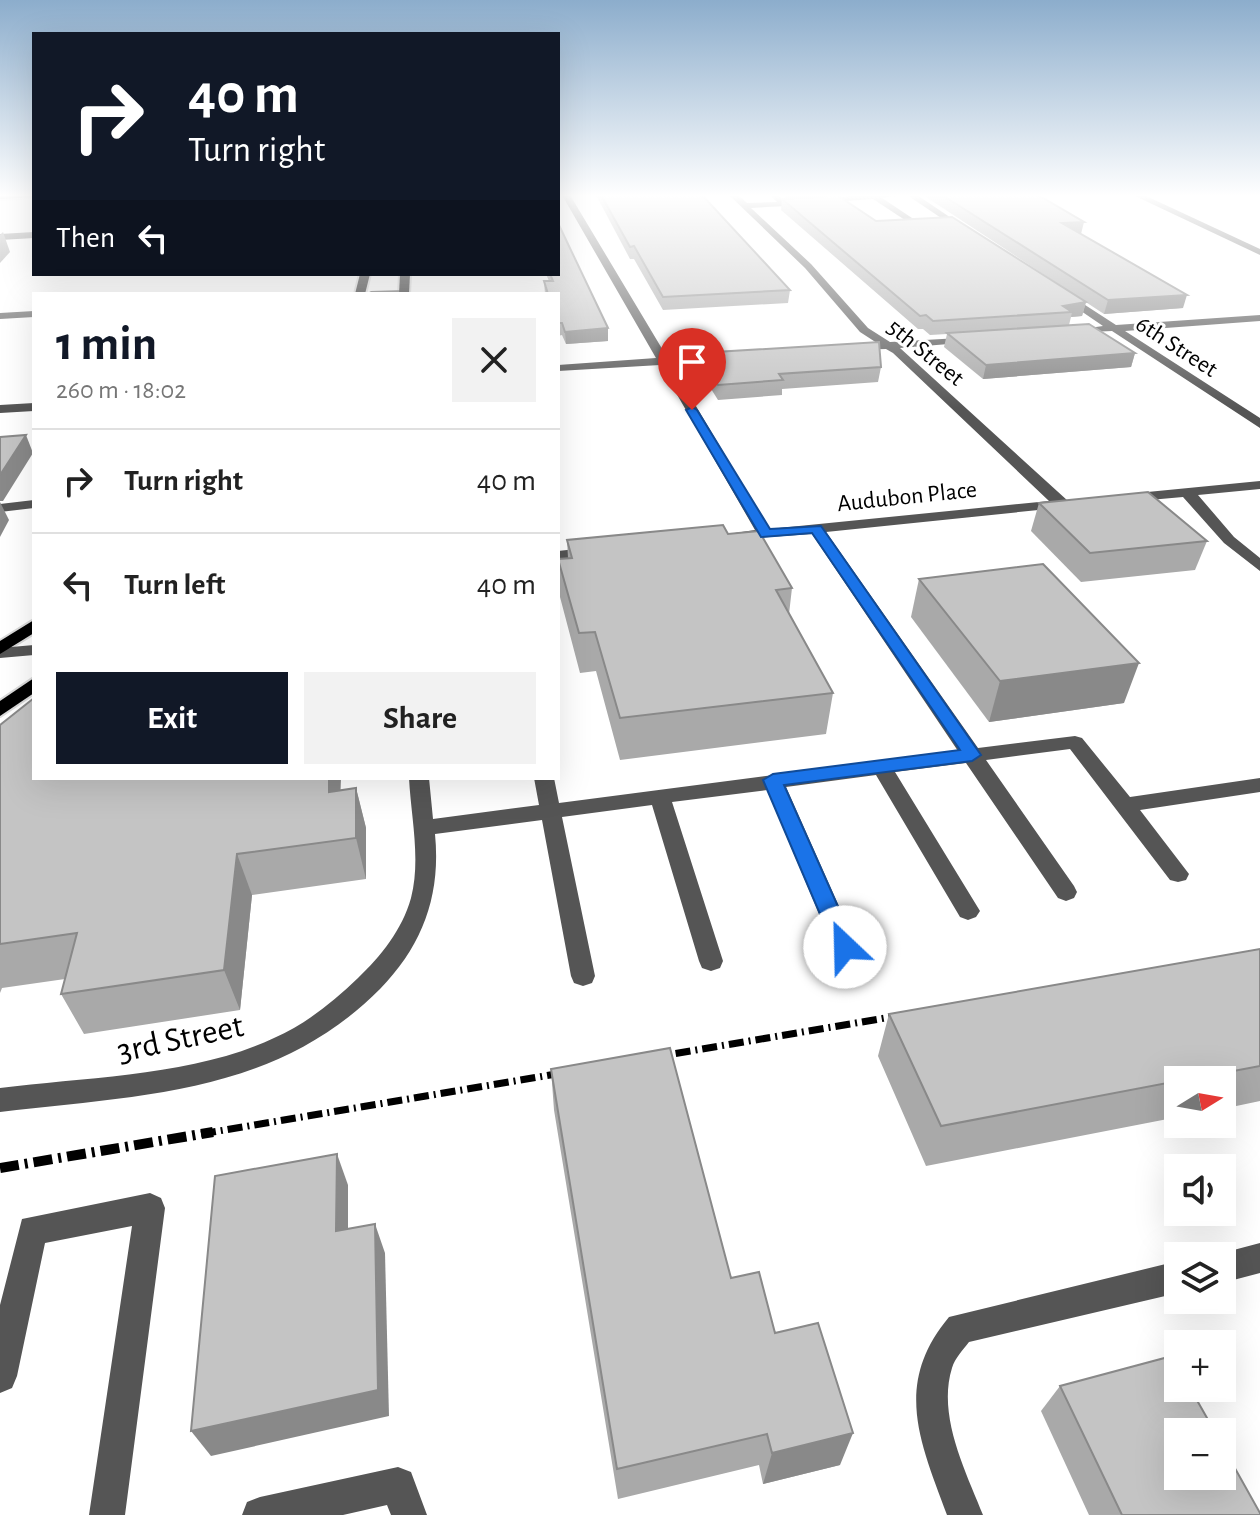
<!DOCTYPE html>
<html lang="en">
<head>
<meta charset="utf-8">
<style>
  body { margin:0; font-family:"Alegreya Sans",sans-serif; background:#f2f2f2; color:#222; height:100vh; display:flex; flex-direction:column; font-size:30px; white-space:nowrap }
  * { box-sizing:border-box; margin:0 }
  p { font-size:26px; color:#767676 }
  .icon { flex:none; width:44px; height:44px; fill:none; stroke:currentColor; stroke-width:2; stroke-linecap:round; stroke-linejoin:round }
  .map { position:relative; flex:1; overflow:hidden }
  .panel { position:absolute; left:32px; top:292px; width:528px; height:488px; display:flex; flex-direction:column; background:#fff; border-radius:0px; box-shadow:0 8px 32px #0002 }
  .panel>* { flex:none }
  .guide { position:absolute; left:32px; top:32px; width:528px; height:244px; border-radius:0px; box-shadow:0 8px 32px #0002; background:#111827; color:#fff; overflow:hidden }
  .needle { width:52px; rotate:79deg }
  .tools { position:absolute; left:1164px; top:1066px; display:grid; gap:16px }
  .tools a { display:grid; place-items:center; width:72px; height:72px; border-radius:0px; background:#fff; box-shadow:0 8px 32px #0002; font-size:40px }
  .pin { position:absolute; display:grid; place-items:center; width:68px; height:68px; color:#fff; margin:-82px -34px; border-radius:50% 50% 50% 0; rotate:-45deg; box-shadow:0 0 8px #0007 }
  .pin .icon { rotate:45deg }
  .me { position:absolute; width:88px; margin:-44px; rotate:336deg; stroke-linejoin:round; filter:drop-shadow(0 0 6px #0008) }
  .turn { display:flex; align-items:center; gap:28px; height:168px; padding:0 24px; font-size:36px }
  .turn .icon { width:104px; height:104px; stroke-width:2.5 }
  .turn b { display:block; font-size:56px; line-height:68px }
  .then { display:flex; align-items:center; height:76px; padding:0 24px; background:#0003; gap:16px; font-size:30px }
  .round { display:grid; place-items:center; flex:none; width:84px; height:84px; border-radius:0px; background:#f2f2f2 }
  .head { display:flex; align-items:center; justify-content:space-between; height:136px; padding:0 24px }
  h1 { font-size:48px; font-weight:600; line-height:60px; color:#111827 }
  .button { display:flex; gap:16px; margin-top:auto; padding:16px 24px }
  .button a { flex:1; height:92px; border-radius:0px; background:#111827; color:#fff; font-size:32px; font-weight:600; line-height:92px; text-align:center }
  .button a+a { background:#f2f2f2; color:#222 }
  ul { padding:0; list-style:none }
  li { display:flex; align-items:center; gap:24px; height:104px; padding:0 24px; border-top:2px solid #e0e0e0 }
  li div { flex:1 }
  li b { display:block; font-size:30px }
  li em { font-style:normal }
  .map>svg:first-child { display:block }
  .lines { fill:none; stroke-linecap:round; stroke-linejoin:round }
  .major-casing { stroke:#dbdbdb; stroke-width:4 }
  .minor { fill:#555; fill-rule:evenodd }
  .major { fill:#000; fill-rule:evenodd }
  .rail-far1 { stroke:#000; stroke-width:7; stroke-dasharray:15 5 2 5; stroke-linecap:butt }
  .rail { stroke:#000; stroke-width:10; stroke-dasharray:19 6 3 6; stroke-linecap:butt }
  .wall { fill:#a9a9a9 }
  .shaded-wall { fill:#898989 }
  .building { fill:#c4c4c4; stroke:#898989; stroke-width:2 }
  .route { fill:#1a73e8; stroke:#114b97; stroke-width:2 }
  .labels { text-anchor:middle; stroke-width:6; stroke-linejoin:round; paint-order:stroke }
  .far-street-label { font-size:24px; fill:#000; stroke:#fff }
  .near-street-label { font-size:34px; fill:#000; stroke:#fff }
</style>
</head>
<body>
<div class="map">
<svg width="1260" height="1515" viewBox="0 0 1260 1515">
  <rect width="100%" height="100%" fill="#fff"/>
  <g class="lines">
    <defs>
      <g id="major">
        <path d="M0,195H34V197L0,199Z"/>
        <path d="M360,274H370L365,294H355Z"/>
        <path d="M400,274H410L409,294H399Z"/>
        <path d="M34,620V633L0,654V641Z"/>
        <path d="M34,678V693L0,716V701Z"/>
      </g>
    </defs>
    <!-- major casing -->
    <use href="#major" class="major-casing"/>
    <!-- minor -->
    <g class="minor">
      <path d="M562,195H570L667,357L726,354L732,357L726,360L671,364L769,529L1049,501L893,353L886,349L849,350V346L877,343L860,332L805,268L729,195H738L747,203L777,202L770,195H779L786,206L751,208L811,264L868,328L890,342L977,337L978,339L973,342L900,348L1068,501V507L826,532L978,748L1075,736L1082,738L1130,797L1260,778V792L1140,810L1189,874L1186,880L1178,882L1170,880L1070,749L986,760L1074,886L1077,892L1074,898L1066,901L1058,898L966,763L895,772L980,911L976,917L968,920L960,917L876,775L786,787L857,947L854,954L845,957L836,954L833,947L767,790L672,802L723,961L720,968L711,971L702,968L699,961L652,805L562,817L595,976L592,983L583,986L574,983L571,976L542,820L435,834C441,895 423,945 380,989C275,1095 139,1095 0,1112V1088C87,1077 194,1076 274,1038C306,1024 333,1002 358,978C381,956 402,930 411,898C421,859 411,817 409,778H429L433,819L539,805L534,778H554L559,803L958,751L812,534L728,540V534L755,530L660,365L558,371V365L656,358Z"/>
      <path d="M855,195H902L882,198L921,224L914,226L873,199L844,201L857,210L854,214L832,199Z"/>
      <path d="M907,195H917L969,230L962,232Z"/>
      <path d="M1133,195H1144L1260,249V255Z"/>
      <path d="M34,232V238L0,240V234Z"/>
      <path d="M404,290L408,294H366L371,291Z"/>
      <path d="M1059,292H1065L1116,325L1260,315V321L1125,331L1260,418V428L1112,331L1069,333L1068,331L1103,326L1059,296Z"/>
      <path d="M34,311V317L0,319V313Z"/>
      <path d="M34,403V411L0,413V405Z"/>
      <path d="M1260,481V489L1198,495L1234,537L1260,558V571L1224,543L1183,497L1127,502L1120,498L1127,494Z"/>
      <path d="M34,500V508L0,512V504Z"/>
      <path d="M594,547L599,549V555L558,561V551Z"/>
      <path d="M34,645V655L0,658V648Z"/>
      <path d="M150,1193L161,1198L165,1208L125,1515H89L132,1226L45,1243L17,1376L12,1388L0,1393V1305L22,1219Z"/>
      <path d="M1260,1243V1273L1222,1283V1256H1211Z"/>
      <path d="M1178,1261V1293L969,1342C963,1350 955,1358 952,1368C937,1416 966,1472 983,1515H947C920,1442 893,1384 949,1317Z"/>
      <path d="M398,1467L411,1472L427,1515H391L387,1505L343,1515H242L247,1502L260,1497Z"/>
    </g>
    <!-- major -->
    <use href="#major" class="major"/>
    <!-- rail-far1 -->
    <g class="rail-far1">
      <path d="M649,1058L909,1014"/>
      <path d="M201,1134L574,1071"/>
    </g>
    <!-- rail -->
    <path class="rail" d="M0,1168L213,1132"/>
  </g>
  <!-- wall -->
  <g class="wall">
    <path d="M596,195H702L790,290L788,303L663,310L634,259H630Z"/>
    <path d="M783,195H837L876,221L1086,302L1082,316L1071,317L1069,325L1135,353L1131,367L983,379L944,347L947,334L930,335L923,329H918L781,210L782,199L786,198Z"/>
    <path d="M923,195H1038L1081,234H1080L1183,308L1104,314Z"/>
    <path d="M546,274H558L608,328V341L566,344L562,335L558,336V294H545L544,281H549Z"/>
    <path d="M699,353L881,367L878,382L782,389V395L718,400L698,368Z"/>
    <path d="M1039,503L1207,541L1195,570L1081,582L1031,531Z"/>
    <path d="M728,534L792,588L789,614L833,693L826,734L620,760L596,671L580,673L560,597L558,559L568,558L567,540Z"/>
    <path d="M919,579L1124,703L989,722L911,617Z"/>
    <path d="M0,725L340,790L356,788L366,828V879L252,895L240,1010L84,1034L61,994L65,979L2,988L0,993Z"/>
    <path d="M1260,949V1101L1222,1109V1080H1178V1117L926,1166L878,1056L889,1014Z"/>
    <path d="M551,1069L731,1278L775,1333L840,1465L763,1484L759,1465L618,1499L554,1110Z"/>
    <path d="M1060,1386L1260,1515H1089L1041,1411Z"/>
  </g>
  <!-- shaded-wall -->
  <g class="shaded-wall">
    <path d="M1084,222L1081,234L1059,235L1062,223Z"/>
    <path d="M3,232L10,252L0,263V235Z"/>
    <path d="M1187,295L1183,308L1104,314L1108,300Z"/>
    <path d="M1086,302L1082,316L1071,317L1072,312L1063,306Z"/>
    <path d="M608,328V341L566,344L565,332Z"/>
    <path d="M1135,353L1131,367L983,379L986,365Z"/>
    <path d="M26,435L33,453L3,501H0V475Z"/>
    <path d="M0,503V502L9,520L0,537Z"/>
    <path d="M1139,663L1124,703L989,722L1000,681Z"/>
    <path d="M329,778H341L339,832L329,792Z"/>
    <path d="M356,788L366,828V879L356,838Z"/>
    <path d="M237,854L252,895L240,1010L224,970Z"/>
    <path d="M337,1154L348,1185V1260L336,1231Z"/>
    <path d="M375,1224L385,1253L389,1416L211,1456L191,1431Z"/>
    <path d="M853,1433L840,1465L763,1484L772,1453Z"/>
  </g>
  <!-- building -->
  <g class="building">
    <path d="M601,195H702L790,290L663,297L634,246L630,247Z"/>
    <path d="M824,195H837L876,221L952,217L1086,302L1063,306L1072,312L933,321L926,315L920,316L782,199L823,197Z"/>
    <path d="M942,195H1038L1084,222L1062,223L1187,295L1108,300Z"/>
    <path d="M558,223L608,328L565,332L562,323H558V294H548L544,281H553L550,274H558Z"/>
    <path d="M1089,324L1135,353L986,365L947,333Z"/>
    <path d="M879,342L881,367L779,374L783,380L718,385L699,353Z"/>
    <path d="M26,435L0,475V437Z"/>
    <path d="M1148,492L1207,541L1090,553L1039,503Z"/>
    <path d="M723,525L728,534L759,531L792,588L776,590L833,693L620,718L595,632L579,633L558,559L572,558L567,540Z"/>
    <path d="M1043,564L1139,663L1000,681L919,579Z"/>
    <path d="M34,698V778H329V792L356,788V838L237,854L224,970L61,994L77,933L0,944V725Z"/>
    <path d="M1260,949V1066L1186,1080H1178V1081L941,1126L889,1014Z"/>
    <path d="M670,1048L731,1278L759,1272L775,1333L818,1323L853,1433L772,1453L767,1434L617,1469L551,1069Z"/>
    <path d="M337,1154L336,1231L375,1224L378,1390L191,1431L215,1176Z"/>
    <path d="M1172,1356L1178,1367V1388H1190L1215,1432H1178V1476H1222V1445L1260,1513V1515H1122L1060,1386Z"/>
  </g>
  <!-- sky -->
  <linearGradient id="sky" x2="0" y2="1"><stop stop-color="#8cadcc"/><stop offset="0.48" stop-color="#fff"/><stop offset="1" stop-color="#fff" stop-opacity="0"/></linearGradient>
  <rect width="1260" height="408" fill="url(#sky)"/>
  <!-- route -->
  <path class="route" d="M692,407L697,410L770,529L821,526L981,755L972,761L784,785L856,947L853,953L845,955L837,953L834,947L763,780L773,774L960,750L812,533L761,537L686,410Z"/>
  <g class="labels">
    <!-- far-street labels -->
    <g class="far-street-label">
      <text transform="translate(1177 346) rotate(33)" y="8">6th Street</text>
      <text transform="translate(926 352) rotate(39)" y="8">5th Street</text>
      <text transform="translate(907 496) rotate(-6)" y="8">Audubon Place</text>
    </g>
    <!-- near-street labels -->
    <g class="near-street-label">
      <text transform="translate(180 1037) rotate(-12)" y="12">3rd Street</text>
    </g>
  </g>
</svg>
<div class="tools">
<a><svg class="needle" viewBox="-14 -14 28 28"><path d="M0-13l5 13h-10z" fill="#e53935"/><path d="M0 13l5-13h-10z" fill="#767676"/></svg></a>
<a><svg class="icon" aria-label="sound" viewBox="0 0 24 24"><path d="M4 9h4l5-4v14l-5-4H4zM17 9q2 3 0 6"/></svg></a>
<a><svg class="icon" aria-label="layers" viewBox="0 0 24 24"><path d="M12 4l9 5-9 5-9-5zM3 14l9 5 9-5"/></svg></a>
<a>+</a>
<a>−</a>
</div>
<div class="pin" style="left:692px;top:410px;background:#d93025"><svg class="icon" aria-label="arrive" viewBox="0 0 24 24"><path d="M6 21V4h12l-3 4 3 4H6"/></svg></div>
<svg class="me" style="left:845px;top:947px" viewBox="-20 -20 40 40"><circle r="19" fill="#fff"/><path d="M0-13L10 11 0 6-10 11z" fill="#1a73e8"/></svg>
<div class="guide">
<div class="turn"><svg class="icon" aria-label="right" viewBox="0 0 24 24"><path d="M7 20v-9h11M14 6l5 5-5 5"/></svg><div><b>40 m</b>Turn right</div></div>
<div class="then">Then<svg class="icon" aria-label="left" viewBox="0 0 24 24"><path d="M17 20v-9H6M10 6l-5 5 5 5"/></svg></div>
</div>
<section class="panel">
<div class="head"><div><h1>1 min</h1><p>260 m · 18:02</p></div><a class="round"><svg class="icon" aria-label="close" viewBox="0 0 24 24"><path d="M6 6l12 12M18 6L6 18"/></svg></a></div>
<ul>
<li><svg class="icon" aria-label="right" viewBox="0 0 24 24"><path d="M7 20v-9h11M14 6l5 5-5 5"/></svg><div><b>Turn right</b></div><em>40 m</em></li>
<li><svg class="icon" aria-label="left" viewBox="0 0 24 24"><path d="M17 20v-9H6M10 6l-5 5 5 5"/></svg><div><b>Turn left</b></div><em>40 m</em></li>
</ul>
<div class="button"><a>Exit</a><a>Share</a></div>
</section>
</div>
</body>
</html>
